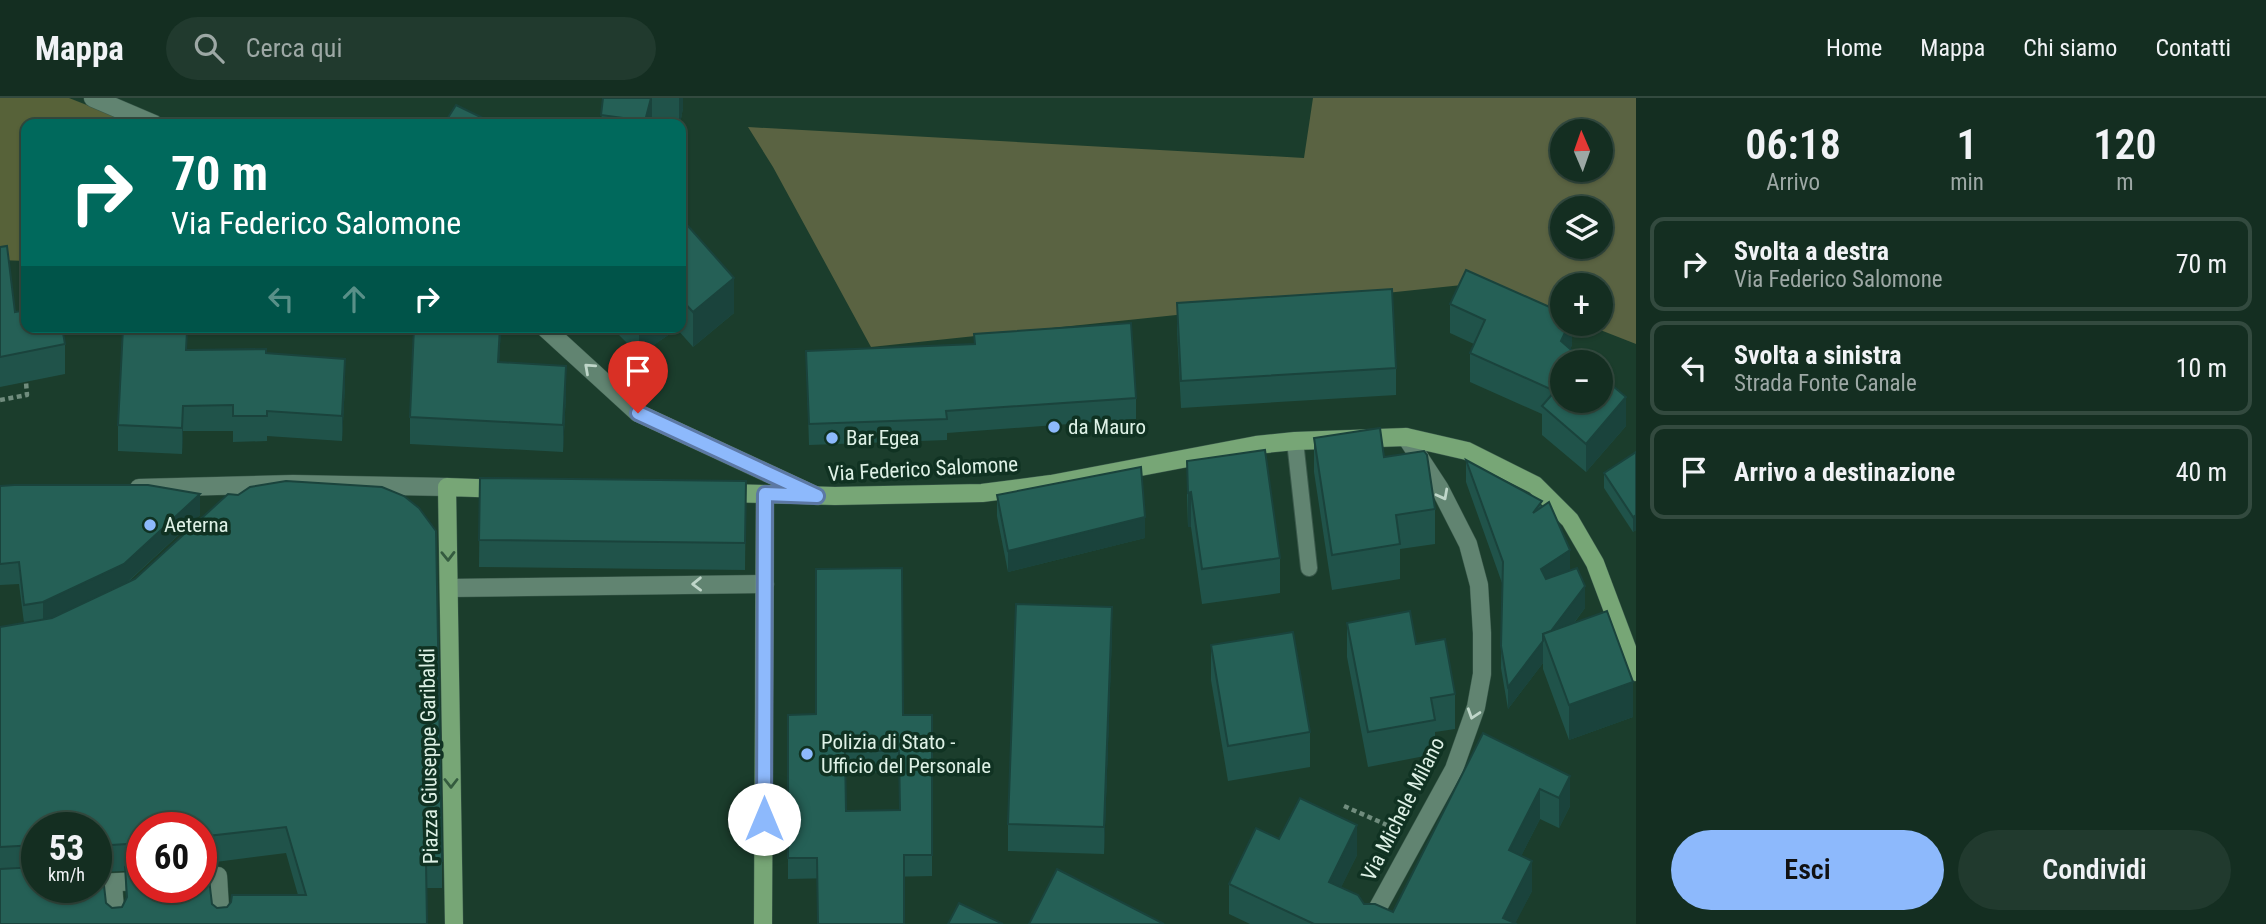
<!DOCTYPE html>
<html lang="it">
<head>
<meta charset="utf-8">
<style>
  body { margin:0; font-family:"Roboto Condensed",sans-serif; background:#213a2e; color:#f1f3f6; height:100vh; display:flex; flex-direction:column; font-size:26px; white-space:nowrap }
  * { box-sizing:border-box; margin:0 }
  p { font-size:23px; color:#9da8a5 }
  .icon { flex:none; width:38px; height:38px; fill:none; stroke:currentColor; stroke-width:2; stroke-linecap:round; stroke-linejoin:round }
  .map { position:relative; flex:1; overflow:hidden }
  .side { display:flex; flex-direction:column; background:#142e21; width:630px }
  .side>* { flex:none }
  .top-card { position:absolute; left:21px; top:21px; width:665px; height:214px; border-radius:14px; box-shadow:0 2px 5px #0004,0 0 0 2px #334a3f; background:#00695c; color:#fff; overflow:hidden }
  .needle { width:46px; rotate:358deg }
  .buttons { position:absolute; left:1550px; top:21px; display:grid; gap:14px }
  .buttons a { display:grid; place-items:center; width:63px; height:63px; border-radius:50%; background:#142e21; box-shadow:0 2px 5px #0004,0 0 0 2px #334a3f; font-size:35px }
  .speed { position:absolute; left:21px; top:714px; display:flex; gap:14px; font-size:35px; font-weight:700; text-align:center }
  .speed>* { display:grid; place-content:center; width:91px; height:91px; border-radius:50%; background:#142e21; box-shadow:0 2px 5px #0004,0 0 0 2px #334a3f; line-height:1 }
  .speed small { font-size:18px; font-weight:400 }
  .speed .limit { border:10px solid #d22; background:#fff; color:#111 }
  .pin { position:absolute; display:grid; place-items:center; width:60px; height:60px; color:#fff; margin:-72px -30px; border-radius:50% 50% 50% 0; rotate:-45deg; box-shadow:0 0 7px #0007 }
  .pin .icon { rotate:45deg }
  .me { position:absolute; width:77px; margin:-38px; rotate:0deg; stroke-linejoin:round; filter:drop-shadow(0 0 5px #0008) }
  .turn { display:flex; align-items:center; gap:24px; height:147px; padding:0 35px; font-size:32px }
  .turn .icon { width:91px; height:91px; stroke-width:2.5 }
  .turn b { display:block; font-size:49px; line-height:60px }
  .lanes { display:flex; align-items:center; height:66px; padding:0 35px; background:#0003; justify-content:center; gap:35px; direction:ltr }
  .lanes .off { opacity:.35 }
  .eta { display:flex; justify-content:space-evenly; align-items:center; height:119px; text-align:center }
  .eta b { font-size:42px; font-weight:600; line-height:49px }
  .action { display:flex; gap:14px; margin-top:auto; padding:14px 35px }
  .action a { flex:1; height:80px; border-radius:42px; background:#8db9fc; color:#111; font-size:28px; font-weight:600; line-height:80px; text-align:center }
  .action a+a { background:#213a2e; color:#f1f3f6 }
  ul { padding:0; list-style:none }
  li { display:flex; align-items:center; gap:21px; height:94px; margin:0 14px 10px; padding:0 21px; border:4px solid #334a3f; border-radius:14px }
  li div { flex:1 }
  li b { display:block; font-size:26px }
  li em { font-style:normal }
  header { display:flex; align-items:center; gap:42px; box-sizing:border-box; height:98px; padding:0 35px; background:#142e21; border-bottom:2px solid #334a3f }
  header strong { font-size:33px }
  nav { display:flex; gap:38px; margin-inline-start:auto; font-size:24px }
  .search { width:490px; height:63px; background:#213a2e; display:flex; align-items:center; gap:18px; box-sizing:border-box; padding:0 24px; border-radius:38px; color:#9da8a5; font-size:26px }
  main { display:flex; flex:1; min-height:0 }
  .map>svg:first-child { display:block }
  .green { fill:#5a6342; fill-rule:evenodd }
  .forest { fill:#576239 }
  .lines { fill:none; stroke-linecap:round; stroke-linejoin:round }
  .service-casing { stroke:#3a594b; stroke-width:18 }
  .minor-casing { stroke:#3a594b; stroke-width:19 }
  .tertiary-casing { stroke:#3a594b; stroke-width:19 }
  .primary-casing { stroke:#3a594b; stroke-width:19 }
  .path { stroke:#708c7d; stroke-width:4.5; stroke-dasharray:5 3.5; stroke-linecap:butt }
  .service { stroke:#618471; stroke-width:16 }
  .minor { stroke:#618471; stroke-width:18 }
  .tertiary { stroke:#618471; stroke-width:18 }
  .primary { stroke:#77a676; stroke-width:18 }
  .wall { fill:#20534a; fill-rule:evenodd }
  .shaded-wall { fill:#1a433c }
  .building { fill:#256056; stroke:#1a433c; stroke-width:2; fill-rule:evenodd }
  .oneway { stroke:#bfd6c9 }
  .oneway2 { stroke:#345b3f }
  .route-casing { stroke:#5c78a4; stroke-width:18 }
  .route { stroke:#8db9fc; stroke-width:12 }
  .poi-dot { fill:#8db9fc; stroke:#103222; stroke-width:2.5 }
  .labels { text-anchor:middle; stroke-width:7; stroke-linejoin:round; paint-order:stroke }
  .poi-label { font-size:21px; fill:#def1e6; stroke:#103222; text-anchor:start }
  .street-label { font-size:21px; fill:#def1e6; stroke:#103222 }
</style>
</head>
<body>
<header>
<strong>Mappa</strong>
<div class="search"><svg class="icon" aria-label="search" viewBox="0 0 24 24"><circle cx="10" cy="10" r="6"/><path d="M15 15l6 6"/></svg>Cerca qui</div>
<nav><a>Home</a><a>Mappa</a><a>Chi siamo</a><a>Contatti</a></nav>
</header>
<main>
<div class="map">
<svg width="1636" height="826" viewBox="0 0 1636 826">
  <rect width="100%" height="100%" fill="#1b3d2c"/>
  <!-- green -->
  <path class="green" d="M1313,0H1636V246L1585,226H1601V187H1563V217L1481,185L871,249L773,69L748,29L1304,60ZM1563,33H1601V72H1563ZM1563,110H1601V149H1563Z"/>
  <!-- forest -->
  <path class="forest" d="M0,0H69L135,26H26V163L0,162Z"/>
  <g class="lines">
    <defs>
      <path id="service" d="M1295,343L1309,470"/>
      <g id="minor">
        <path d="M93,0L154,26"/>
        <path d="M544,229L638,315L817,398"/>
        <path d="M449,490L765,486"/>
        <path d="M201,779L218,778L221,826"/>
        <path d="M96,785L142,783"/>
        <path d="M113,785L116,826"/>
        <path d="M1369,826L1454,671L1476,609L1482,576V535L1479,487L1468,446L1440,391L1406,339"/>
      </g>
      <path id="tertiary" d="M139,390L293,386L447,389"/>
      <g id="primary">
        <path d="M725,395L835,398L982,395L1051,386L1256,347L1295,343L1406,339L1467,353L1535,387L1570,422L1595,465L1636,574"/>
        <path d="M454,826L447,389L504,391"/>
        <path d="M763,826L765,396"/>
      </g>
    </defs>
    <!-- service casing -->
    <use href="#service" class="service-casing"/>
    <!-- minor casing -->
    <use href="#minor" class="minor-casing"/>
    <!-- tertiary casing -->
    <use href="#tertiary" class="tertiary-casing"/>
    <!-- primary casing -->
    <use href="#primary" class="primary-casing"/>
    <!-- path -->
    <g class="path">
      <path d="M0,302L27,297L26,284"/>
      <path d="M1344,708L1396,731"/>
    </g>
    <!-- service -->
    <use href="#service" class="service"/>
    <!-- minor -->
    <use href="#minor" class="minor"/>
    <!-- tertiary -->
    <use href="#tertiary" class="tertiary"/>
    <!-- primary -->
    <use href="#primary" class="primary"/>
  </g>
  <!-- wall -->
  <g class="wall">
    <path d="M603,0H683V10L680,26H601Z"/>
    <path d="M681,136L734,215L693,249L677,231L639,257L611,229H681Z"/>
    <path d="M0,149L15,214L65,246V276L0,289Z"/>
    <path d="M1177,205L1396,270V297L1181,310L1177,232Z"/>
    <path d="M1450,206L1572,226V247L1570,251L1626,328L1586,374L1542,337V316L1470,284V255L1474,246L1450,235Z"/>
    <path d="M414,229H501L499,264L566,295L563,354L410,346V319Z"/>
    <path d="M974,236L1136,300V321L947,335V342L809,347L806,253L974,247Z"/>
    <path d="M187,252L266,255L345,286L342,343L267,338V343L233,344V333H183L182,356L118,353V327Z"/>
    <path d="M1314,340L1384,359L1435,411V446L1400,451V481L1332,492L1314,374Z"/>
    <path d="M1636,354V432L1633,434L1604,390V375Z"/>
    <path d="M1466,362L1542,408L1585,510L1574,525L1633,619L1569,642L1543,571V565L1508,611L1501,570L1502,485L1466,384Z"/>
    <path d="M1187,363L1280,460V495L1202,506L1191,429H1188L1187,398Z"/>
    <path d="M480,380L746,383L745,472L479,469Z"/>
    <path d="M0,388L200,417L127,485L442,763V790H426L427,826H0V529L24,525L19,486L0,487ZM37,730H96V789H37ZM142,730H201V789H142ZM286,755L298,797L227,809L217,810L212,806L208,765ZM125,773L126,802L122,809L112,810L106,805L103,774Z"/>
    <path d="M997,397L1145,440L1008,474L997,418Z"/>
    <path d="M1347,525L1416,546L1455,596V631L1435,634V656L1368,669L1347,559Z"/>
    <path d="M1112,536L1104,756L1008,753V726Z"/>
    <path d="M1211,547L1310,634V669L1228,683L1211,582Z"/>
    <path d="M788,617H932V778L788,781ZM899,674L900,712L846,713V675Z"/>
    <path d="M1483,635L1570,708L1559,730L1540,721L1521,758L1532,793L1515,825L1517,826H1250L1229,816V786L1279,741L1357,757L1341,789L1364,806L1393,814Z"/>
  </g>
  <!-- shaded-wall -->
  <g class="shaded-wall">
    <path d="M651,0H652V26H645Z"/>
    <path d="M679,0H683V10L680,26H679Z"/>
    <path d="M734,180V215L693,249V214Z"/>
    <path d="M1569,226H1572V247L1564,264L1561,243Z"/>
    <path d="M500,229H501L498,291V264Z"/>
    <path d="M639,229H677V231L639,257Z"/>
    <path d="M345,261V286L342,343V318Z"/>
    <path d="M566,268V295L563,354V327Z"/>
    <path d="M1626,299V328L1586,374V346Z"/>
    <path d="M183,308V333L182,356V330Z"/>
    <path d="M1191,394V429H1188V395Z"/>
    <path d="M200,396V417L124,487L43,525V504Z"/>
    <path d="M1636,417V432L1633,434V419Z"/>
    <path d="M1145,419V440L1008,474V453Z"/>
    <path d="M1570,452V474L1541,493V471Z"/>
    <path d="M1585,488V510L1550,556L1545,541Z"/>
    <path d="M1112,509V536L1104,756V729Z"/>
    <path d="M1543,543V565L1508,611V589Z"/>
    <path d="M1633,584V619L1569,642V607Z"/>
    <path d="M1570,678V708L1559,730V700Z"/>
    <path d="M1540,691V721L1509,782V752Z"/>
    <path d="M1357,727V757L1329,814V784Z"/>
    <path d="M1532,763V793L1515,826L1503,820Z"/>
  </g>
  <!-- building -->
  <g class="building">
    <path d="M603,0H651L645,23L601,17Z"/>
    <path d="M456,7L495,26H444Z"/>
    <path d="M688,128L734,180L693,214L681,201V136Z"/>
    <path d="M7,148L15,214L26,212V229H62L65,246L0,259V149Z"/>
    <path d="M1466,172L1563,215V226H1569L1561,243L1585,264H1563V303H1601V278L1626,299L1586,346L1542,308L1555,293L1470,255L1485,222L1450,206Z"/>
    <path d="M1392,191L1396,270L1181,283L1177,205Z"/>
    <path d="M1131,225L1136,300L946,313L947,321L809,326L806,253L975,246L974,236Z"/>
    <path d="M414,229H500L498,264L566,268L563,327L410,319Z"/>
    <path d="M123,230L187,233L186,252L266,251V255L345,261L342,318L267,313V318H233V307L183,308L182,330L118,327Z"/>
    <path d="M1380,330L1384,359L1424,353L1427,357L1435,411L1396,417L1400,446L1332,457L1314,340Z"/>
    <path d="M1265,352L1280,460L1202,471L1191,394L1188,395L1187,363Z"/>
    <path d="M1636,354V417L1633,419L1604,375Z"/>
    <path d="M1466,362L1542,403L1533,415L1549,404L1570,452L1541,471L1546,481L1577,470L1585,488L1551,533L1543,536V543L1508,589L1501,548L1503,464Z"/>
    <path d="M1141,369L1145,419L1008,453L997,397Z"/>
    <path d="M480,380L746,383L745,445L479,442Z"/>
    <path d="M286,383L382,389L404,398L419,410L436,433L442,763L426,764L427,826H0V771L37,769V789H96V769L102,770L106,805L112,810L122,809L127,799L125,769L142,767V789H201V763L207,764L212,806L217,810L227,809L231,804L232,797H306L286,729L208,738V741L201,742V730H142V745L96,748V730H37V747L0,749V529L52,520L135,481L228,396L238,397L250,389Z"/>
    <path d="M14,387H148L200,396L124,466L43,504L24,507L19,464L0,466V388Z"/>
    <path d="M902,470L903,617H932V757H904V826H818L817,760H788V617L816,616V471ZM845,653H899L900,712L846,713Z"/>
    <path d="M1016,506L1112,509L1104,729L1008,726Z"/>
    <path d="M1410,513L1416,546L1445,541L1455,596L1431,600L1435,622L1368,634L1347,525Z"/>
    <path d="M1607,513L1633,584L1569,607L1543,536Z"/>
    <path d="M1293,534L1310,634L1228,648L1211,547Z"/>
    <path d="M1483,635L1570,678L1559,700L1540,691L1509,752L1532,763L1503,820L1517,826H1314L1229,786L1256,730L1279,741L1300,700L1357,727L1329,784L1358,797L1364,806H1375L1393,814Z"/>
    <path d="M1057,771L1164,826H1029Z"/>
    <path d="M959,805L1003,826H948Z"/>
  </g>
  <!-- one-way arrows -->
  <defs><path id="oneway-chevron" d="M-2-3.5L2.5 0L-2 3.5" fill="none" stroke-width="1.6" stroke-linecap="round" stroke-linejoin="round" transform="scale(1.75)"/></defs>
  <g class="oneway">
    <use href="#oneway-chevron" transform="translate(589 270) rotate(-138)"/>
    <use href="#oneway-chevron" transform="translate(1443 397) rotate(62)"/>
    <use href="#oneway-chevron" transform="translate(697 486) rotate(179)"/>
    <use href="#oneway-chevron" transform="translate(1473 616) rotate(108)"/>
  </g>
  <g class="oneway2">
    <use href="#oneway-chevron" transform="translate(448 458) rotate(89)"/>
    <use href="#oneway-chevron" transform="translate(451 685) rotate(90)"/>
  </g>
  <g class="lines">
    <defs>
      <path id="route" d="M638,315L817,398L765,396L764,721"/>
    </defs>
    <!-- route casing -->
    <use href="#route" class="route-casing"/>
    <!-- route -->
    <use href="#route" class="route"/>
  </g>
  <!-- markers -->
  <g class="poi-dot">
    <circle cx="1054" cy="329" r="7"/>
    <circle cx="832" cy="340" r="7"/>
    <circle cx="150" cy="427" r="7"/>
    <circle cx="807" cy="656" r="7"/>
  </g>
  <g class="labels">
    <!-- poi labels -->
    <g class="poi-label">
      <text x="1068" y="336">da Mauro</text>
      <text x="846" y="347">Bar Egea</text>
      <text x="164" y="434">Aeterna</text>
      <text x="821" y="651">Polizia di Stato -<tspan x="821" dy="24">Ufficio del Personale</tspan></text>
    </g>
    <!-- street labels -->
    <g class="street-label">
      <text transform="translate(923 371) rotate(-3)" y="7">Via Federico Salomone</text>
      <text transform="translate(429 658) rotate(-91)" y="7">Piazza Giuseppe Garibaldi</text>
      <text transform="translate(1403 711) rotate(-63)" y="7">Via Michele Milano</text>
    </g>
  </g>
</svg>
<div class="buttons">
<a><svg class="needle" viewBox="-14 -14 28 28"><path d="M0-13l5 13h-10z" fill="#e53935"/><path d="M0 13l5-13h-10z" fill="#9da8a5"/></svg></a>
<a><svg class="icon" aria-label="layers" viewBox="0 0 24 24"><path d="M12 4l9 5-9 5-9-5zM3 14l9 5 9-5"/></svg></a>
<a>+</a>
<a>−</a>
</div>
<div class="speed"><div>53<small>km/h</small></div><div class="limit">60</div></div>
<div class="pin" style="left:638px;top:315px;background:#d93025"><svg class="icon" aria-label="arrive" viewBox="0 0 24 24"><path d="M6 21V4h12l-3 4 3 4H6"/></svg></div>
<svg class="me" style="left:764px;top:721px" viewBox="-20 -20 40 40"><circle r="19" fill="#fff"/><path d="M0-13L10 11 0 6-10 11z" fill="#8db9fc"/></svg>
<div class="top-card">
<div class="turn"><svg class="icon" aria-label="right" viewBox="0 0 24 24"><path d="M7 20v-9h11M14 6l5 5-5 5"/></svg><div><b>70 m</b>Via Federico Salomone</div></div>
<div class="lanes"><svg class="icon off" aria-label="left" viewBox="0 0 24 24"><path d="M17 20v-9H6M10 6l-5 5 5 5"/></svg><svg class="icon off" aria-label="ahead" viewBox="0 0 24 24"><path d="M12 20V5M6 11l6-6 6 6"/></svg><svg class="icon" aria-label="right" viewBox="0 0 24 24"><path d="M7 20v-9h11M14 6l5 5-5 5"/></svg></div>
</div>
</div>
<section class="side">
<div class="eta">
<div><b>06:18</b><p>Arrivo</p></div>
<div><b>1</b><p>min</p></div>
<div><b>120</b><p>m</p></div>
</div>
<ul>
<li><svg class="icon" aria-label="right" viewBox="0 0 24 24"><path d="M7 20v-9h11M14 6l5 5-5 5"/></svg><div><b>Svolta a destra</b><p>Via Federico Salomone</p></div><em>70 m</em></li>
<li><svg class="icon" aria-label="left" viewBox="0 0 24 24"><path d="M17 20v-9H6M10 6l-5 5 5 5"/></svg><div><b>Svolta a sinistra</b><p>Strada Fonte Canale</p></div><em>10 m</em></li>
<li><svg class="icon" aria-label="arrive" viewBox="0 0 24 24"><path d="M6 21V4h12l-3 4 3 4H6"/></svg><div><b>Arrivo a destinazione</b></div><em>40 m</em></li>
</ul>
<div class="action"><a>Esci</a><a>Condividi</a></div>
</section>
</main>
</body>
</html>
